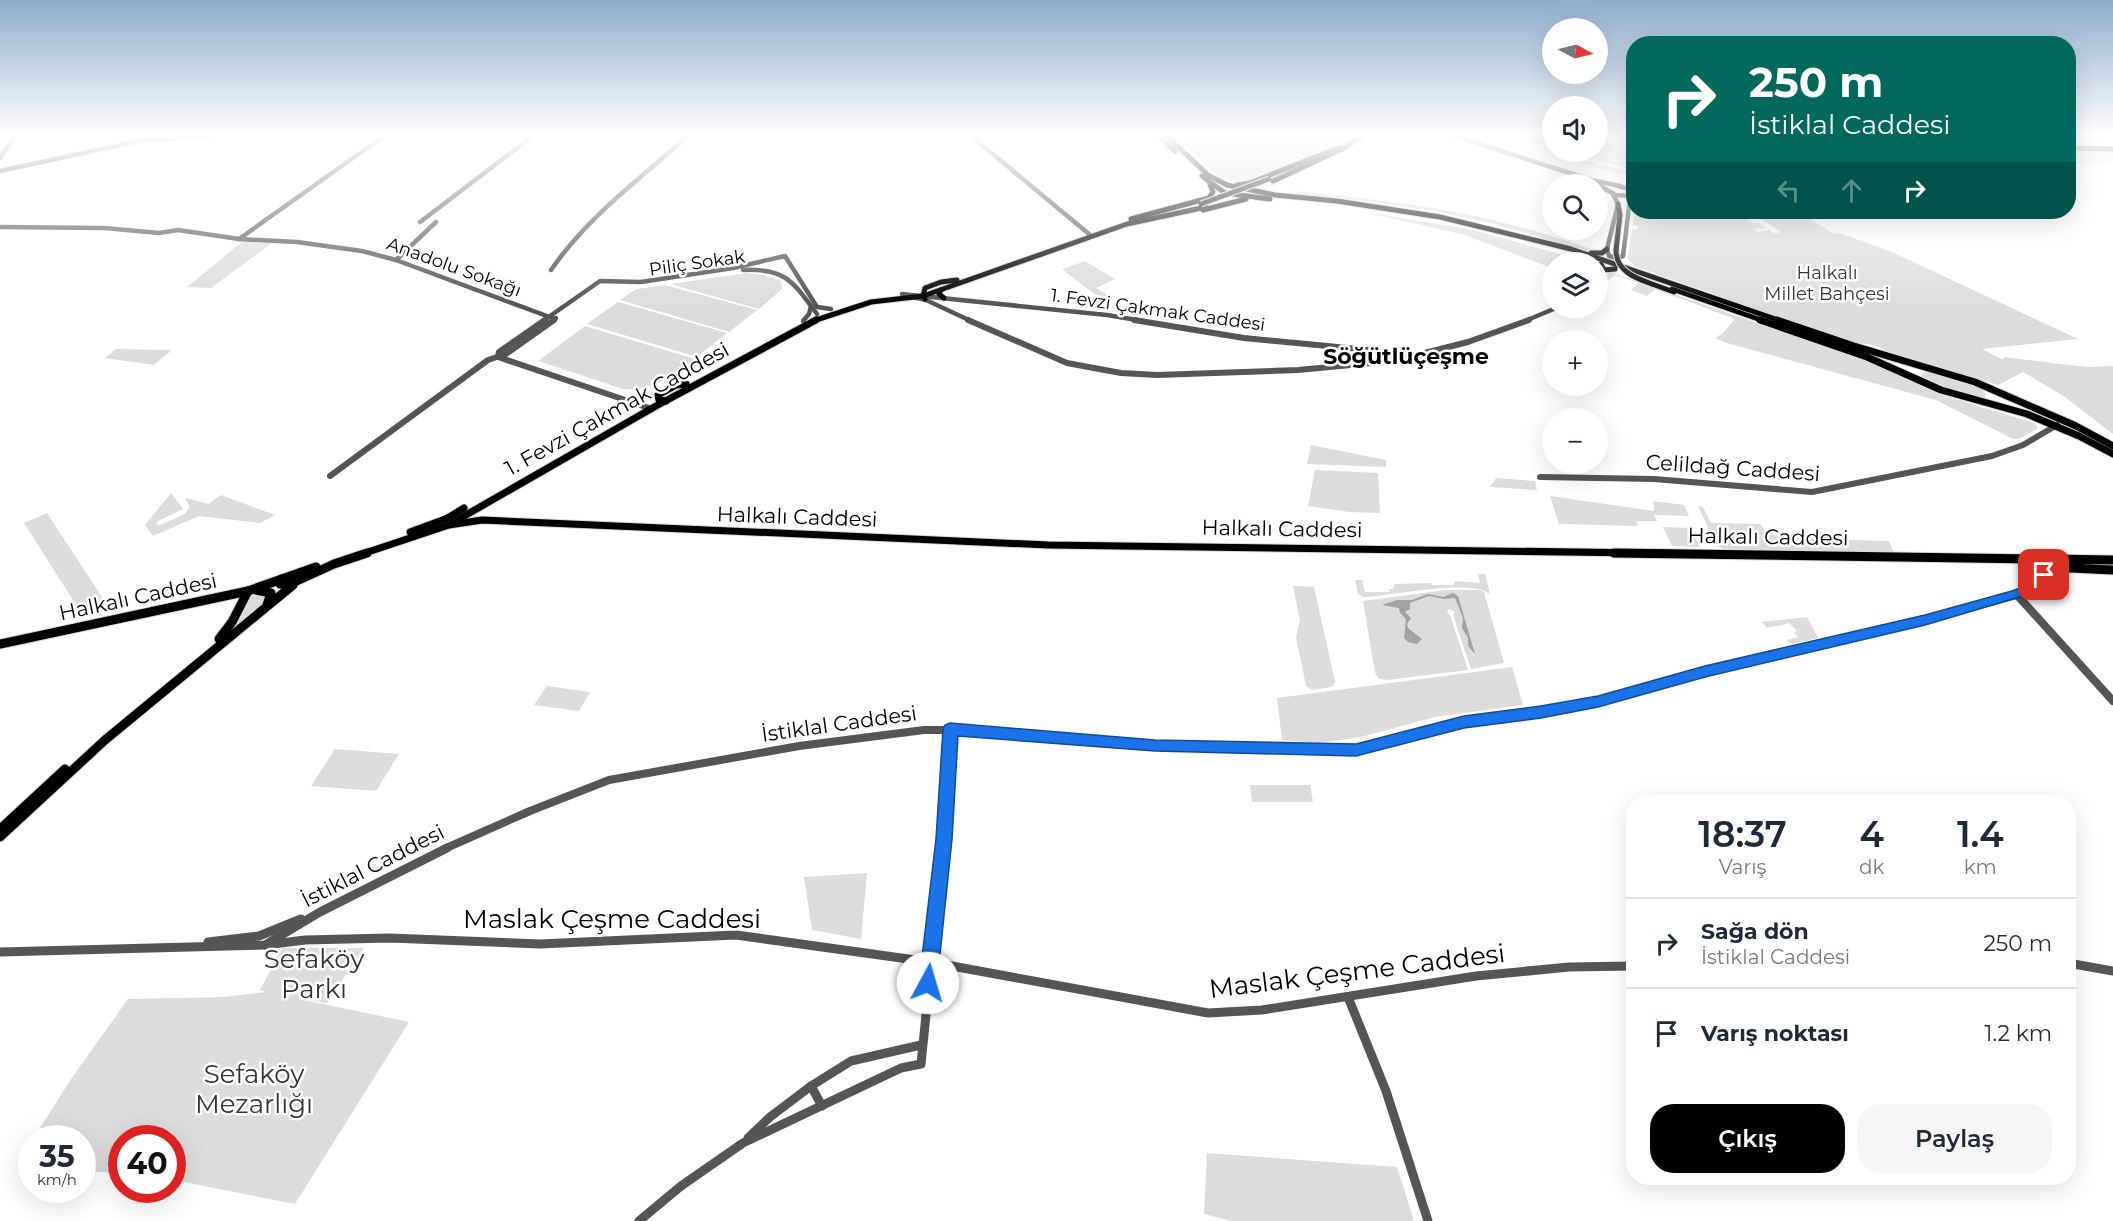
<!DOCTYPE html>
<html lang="tr">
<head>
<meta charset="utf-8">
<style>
  body { margin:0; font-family:Montserrat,sans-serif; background:#f6f6f7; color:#1f2937; height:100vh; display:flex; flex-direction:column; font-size:22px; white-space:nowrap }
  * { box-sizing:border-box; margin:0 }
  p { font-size:20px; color:#747a83 }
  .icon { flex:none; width:33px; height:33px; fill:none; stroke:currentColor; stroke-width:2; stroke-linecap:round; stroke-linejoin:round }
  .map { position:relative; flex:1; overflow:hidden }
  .drawer { position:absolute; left:1626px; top:795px; width:450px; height:390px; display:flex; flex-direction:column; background:#fff; border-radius:24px; box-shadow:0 6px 24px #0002 }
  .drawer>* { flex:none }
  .banner { position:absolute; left:1626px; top:36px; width:450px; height:183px; border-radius:24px; box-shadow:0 6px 24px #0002; background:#00695c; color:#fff; overflow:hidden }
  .needle { width:39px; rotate:97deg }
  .buttons { position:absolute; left:1542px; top:18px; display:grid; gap:12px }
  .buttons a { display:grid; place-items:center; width:66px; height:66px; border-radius:50%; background:#fff; box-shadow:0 6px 24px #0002; font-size:30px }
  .speed { position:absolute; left:18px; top:1125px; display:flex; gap:12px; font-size:30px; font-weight:700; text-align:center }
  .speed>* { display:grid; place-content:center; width:78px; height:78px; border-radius:50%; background:#fff; box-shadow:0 6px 24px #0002; line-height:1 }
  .speed small { font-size:15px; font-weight:400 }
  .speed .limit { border:9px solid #d22; background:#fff; color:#111 }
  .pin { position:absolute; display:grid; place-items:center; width:51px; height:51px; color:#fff; margin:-26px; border-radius:12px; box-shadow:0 3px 9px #0006 }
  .me { position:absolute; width:66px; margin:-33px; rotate:6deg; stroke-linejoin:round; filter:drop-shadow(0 0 4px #0008) }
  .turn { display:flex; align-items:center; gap:21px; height:126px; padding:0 24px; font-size:27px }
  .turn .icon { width:78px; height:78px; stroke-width:2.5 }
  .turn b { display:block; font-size:42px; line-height:51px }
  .lanes { display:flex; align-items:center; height:57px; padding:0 24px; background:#0003; justify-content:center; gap:30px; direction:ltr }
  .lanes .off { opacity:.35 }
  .eta { display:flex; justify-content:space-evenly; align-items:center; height:102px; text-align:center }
  .eta b { font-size:36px; font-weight:600; line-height:42px }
  .button { display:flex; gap:12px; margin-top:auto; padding:12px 24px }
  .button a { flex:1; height:69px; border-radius:24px; background:#000; color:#fff; font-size:24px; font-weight:600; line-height:69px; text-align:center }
  .button a+a { background:#f6f6f7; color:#1f2937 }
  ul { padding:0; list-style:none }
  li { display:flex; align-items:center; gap:18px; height:90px; padding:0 24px; border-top:2px solid #e0e1e3 }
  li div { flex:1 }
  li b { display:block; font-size:22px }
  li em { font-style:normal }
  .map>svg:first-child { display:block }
  .green { fill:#dcdcdc }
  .water { fill:#a3a3a3 }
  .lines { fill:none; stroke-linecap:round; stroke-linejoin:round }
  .major-far2-casing { stroke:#dbdbdb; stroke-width:7 }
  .major-far1-casing { stroke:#dbdbdb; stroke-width:9 }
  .major-casing { stroke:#dbdbdb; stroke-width:11 }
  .minor-far3 { stroke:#555; stroke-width:4.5 }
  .minor-far2 { stroke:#555; stroke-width:6 }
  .minor-far1 { stroke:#555; stroke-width:8 }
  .minor { stroke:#555; stroke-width:9 }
  .major-far2 { stroke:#000; stroke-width:5 }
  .major-far1 { stroke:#000; stroke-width:7 }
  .major { stroke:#000; stroke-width:9 }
  .major-bridge-casing { stroke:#dbdbdb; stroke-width:7; stroke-linecap:butt }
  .major-bridge { stroke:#000; stroke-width:5 }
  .route { fill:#1a73e8; stroke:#114b97; stroke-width:1.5 }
  .labels { text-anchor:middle; stroke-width:5; stroke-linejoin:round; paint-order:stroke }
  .far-street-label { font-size:18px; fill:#000; stroke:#fff }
  .far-park-label { font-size:18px; fill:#333; stroke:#fff }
  .street-label { font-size:21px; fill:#000; stroke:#fff }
  .far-district-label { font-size:22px; font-weight:bold; fill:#000; stroke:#fff }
  .near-street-label { font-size:26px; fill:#000; stroke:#fff }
  .near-park-label { font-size:26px; fill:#333; stroke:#fff }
</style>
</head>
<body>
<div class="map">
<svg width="2113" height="1221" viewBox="0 0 2113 1221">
  <rect width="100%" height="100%" fill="#fff"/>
  <!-- green -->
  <g class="green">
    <path d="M1173,136H1348L1332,146L1251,182L1242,183L1221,179Z"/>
    <path d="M1534,136L1552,143V152L1633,172V175L1609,172L1574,160L1572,162L1563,159L1565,157L1551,153L1544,144H1527L1526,142Z"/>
    <path d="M1598,139L1633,149V170L1565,152H1598Z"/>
    <path d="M2069,150L2113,151V162L2097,165L2069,163Z"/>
    <path d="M1294,191C1403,202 1495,213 1599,252L1587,251L1490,223L1435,211L1358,200L1293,195Z"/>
    <path d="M1359,211L1469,229L1588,262H1552V268L1465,235Z"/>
    <path d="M1634,212H1735L1753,223H1759L1766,228L1755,229L1757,232L1769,230L1775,234L1781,232L1750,212H1799L1834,234L1840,233L1894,253L2078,339L1982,349L2003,360L2004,357L2086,367L2113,366V434L2065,397L2023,372L1998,385L1885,351C1875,343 1869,345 1858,343C1848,341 1839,337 1830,335L1634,266L1628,259L1632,229H1638V226L1633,225Z"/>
    <path d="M242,242L272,243L211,288L187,287Z"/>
    <path d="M1085,261L1115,279L1096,288L1110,296L1102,300L1062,269Z"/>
    <path d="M1610,272L1864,360L1939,394L2034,423L2037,426V429L2019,439H2013L1936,400L1727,343L1715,338L1723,333L1735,319L1655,289L1647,296L1631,290L1638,283L1615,275L1598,288L1599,282Z"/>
    <path d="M748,273L764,275L781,281L782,289L759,309L670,284Z"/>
    <path d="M665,285L757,310L729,332L620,300L636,289Z"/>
    <path d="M618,302L629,305L727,333L697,357L587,324Z"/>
    <path d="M585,326L695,359C672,377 653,391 623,389L538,361Z"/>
    <path d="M116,349L172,350L154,365L105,358Z"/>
    <path d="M1925,371C1940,373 1978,383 1987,395L1984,398L1978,397L1940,385L1921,376Z"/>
    <path d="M1311,445L1386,460V467L1307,464Z"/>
    <path d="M1315,470L1378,473L1380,513L1349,512L1308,506Z"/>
    <path d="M1496,478L1535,481L1537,490L1490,487Z"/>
    <path d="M171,493L183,509L156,522L158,526L185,514L190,506L185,499L187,498L208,504L221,495L275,515L260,523L199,516L153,536L145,525Z"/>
    <path d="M1550,496L1654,511L1653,501L1684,505L1689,516L1654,515L1657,521H1636L1638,526L1559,524Z"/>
    <path d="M1698,506L1703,507L1711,523L1761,524L1764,530L1781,538L1889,541L1894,553L1727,551L1716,545Z"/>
    <path d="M47,513L104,600L80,611L24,523Z"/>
    <path d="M1663,527L1691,528L1700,547L1672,546Z"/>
    <path d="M1478,574H1485L1490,594C1469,578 1392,596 1363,597L1358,594L1355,580H1362L1365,592H1390L1389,589H1393L1395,584L1431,583L1432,585H1453L1456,581L1480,583Z"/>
    <path d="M1293,586L1314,587L1335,682L1332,687L1312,690L1306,686L1296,637L1300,620Z"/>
    <path d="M1445,590H1479L1484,592L1504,663L1471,669L1453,615L1455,612L1449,609L1447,612L1450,615L1468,670L1387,680L1379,679L1375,673L1363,601Z"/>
    <path d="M255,594L266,596L265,602L234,628L249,596Z"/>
    <path d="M1807,617L1818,638L1791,644L1787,640L1798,637L1794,632L1797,631L1789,623L1767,628L1762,622Z"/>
    <path d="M1512,667L1523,705L1435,717L1361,737L1318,743L1282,740L1277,698Z"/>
    <path d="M547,686L590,692L579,711L534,705Z"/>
    <path d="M335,749L399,754L376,791L311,786Z"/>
    <path d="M1250,785H1310L1313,802H1252Z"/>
    <path d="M867,873L861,939L812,930L804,877Z"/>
    <path d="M282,948H364L327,1003L295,998L409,1022L295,1204L173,1180L172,1138H122L121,1173L83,1171L82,1138H62L59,1129L40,1128L71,1079L128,999L223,997L266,992L260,990Z"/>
    <path d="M1207,1153L1397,1167L1414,1221H1231L1204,1214Z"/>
  </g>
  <!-- water -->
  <path class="water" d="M1428,594L1443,597L1453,593L1458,596L1475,654L1468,646V638L1462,628L1463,618L1455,598L1444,599L1429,596L1410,603V609L1405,612L1411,618L1407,624L1408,628L1422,639L1417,644L1408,642L1404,638L1406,619L1400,613L1399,608L1382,605L1397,600H1412Z"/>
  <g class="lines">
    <defs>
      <g id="major-far2">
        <path d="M1159,136L1175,151"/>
        <path d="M1167,136L1208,175L1227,185L1275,195L1337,201L1440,217L1571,249L1781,321"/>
        <path d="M2068,148L2113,149"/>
        <path d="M1202,176L1225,193L1270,199"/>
        <path d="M1273,181L1344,148L1362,136"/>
        <path d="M1237,185L1250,183L1340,147"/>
        <path d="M1203,210L1246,199"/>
        <path d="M1131,219L1209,198L1213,192L1210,184"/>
        <path d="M1616,250L1620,215L1618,204"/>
        <path d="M1591,253H1602L1607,249"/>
        <path d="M1601,264L1604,270L1615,269"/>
        <path d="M1652,284L1674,292"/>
        <path d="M1672,289L1764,321"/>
        <path d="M941,290L939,294L944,298"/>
        <path d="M925,299L923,296L925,288L941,282L957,280"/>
        <path d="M813,321L871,302L923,296L1127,224L1206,207"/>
      </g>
      <g id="major-far1">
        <path d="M1760,320L1867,357L1941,390L2027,414L2079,436L2113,454"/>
        <path d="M1777,320L1854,346L1975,382L2076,426L2113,446"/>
        <path d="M666,401L659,400L658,395L676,385L686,384"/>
        <path d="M446,519L464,508"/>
        <path d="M452,523L656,406L816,320"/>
        <path d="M410,532L448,518"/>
        <path d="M362,554L449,525L482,520L1048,545L1720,554"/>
      </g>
      <g id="major">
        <path d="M1614,553L2113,560"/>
        <path d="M2045,563L2071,568L2113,570"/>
        <path d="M2045,575L2065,569"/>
        <path d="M282,579L280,584H290L334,564L367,553"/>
        <path d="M256,590L271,593L267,605"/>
        <path d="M219,639L232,622L248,591"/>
        <path d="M0,644L248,591L316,567"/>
        <path d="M0,829L65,769"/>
        <path d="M0,837L105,740L293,585"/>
      </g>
    </defs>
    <!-- major-far2 casing -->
    <use href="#major-far2" class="major-far2-casing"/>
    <!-- major-far1 casing -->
    <use href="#major-far1" class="major-far1-casing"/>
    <!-- major casing -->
    <use href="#major" class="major-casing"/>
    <!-- minor-far3 -->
    <g class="minor-far3">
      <path d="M971,136L1089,234"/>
      <path d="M1455,136L1591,180L1620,186"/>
      <path d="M0,158L15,136"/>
      <path d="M0,171L143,140L213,136"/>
      <path d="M1598,185L1616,195L1634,196"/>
      <path d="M1618,186L1634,190"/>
      <path d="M1613,194L1618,204L1607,249L1609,256L1617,258L1623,256L1629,207L1633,197"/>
      <path d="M420,222L533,136"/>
      <path d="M0,227L104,228L159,233L178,230L239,239L297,242L362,251L396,260L555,319"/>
      <path d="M239,239L384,136"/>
      <path d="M396,260L436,222"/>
      <path d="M551,270C588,216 640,179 688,136"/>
      <path d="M743,270C786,268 793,282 817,314"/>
      <path d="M1598,276L1604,270"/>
      <path d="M902,294L1107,315L1143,321"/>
      <path d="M913,297L926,300L971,321"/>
      <path d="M543,321L600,281L641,282L733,268L785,256L817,307L831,309"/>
      <path d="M552,321L556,318"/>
      <path d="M803,321L809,314L811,306"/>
      <path d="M1525,321L1556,308"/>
    </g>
    <!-- minor-far2 -->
    <g class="minor-far2">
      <path d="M968,320L1067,363L1121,373L1157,375L1298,370L1393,361L1468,342L1529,320"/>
      <path d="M1134,320L1244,338L1369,350L1406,357"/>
      <path d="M498,357L499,352L545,320"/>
      <path d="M498,357L652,409"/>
      <path d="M330,476L488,360L506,354L554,320"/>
      <path d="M1540,477L1654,479L1812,492L1992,456L2023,445L2057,425"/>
    </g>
    <!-- minor-far1 -->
    <g class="minor-far1">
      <path d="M2017,595L2113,701"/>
      <path d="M444,849L530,811L609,780L799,746L924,730H973L1172,746L1356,750L1464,722L1541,712L1598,701L1705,672L1925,620L2017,595L2031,589L2045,575"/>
      <path d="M943,849L950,729"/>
    </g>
    <!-- minor -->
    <g class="minor">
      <path d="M208,942L259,936L301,919"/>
      <path d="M265,945L320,912L447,848"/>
      <path d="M0,952L265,945L305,940L390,938L540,944L736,935L930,962L1208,1013L1262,1010L1476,976L1569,967L1634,966"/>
      <path d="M2068,963L2113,971"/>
      <path d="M1348,997L1386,1091L1428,1221"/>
      <path d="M811,1086L822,1106"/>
      <path d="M748,1138L770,1117L811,1086L851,1061L921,1045"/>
      <path d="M639,1221L681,1186L743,1143L901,1068L921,1064L943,848"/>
    </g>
    <!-- major-far2 -->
    <use href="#major-far2" class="major-far2"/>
    <!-- major-far1 -->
    <use href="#major-far1" class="major-far1"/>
    <!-- major -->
    <use href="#major" class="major"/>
    <defs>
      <g id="major-bridge">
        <path d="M1201,204L1269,179"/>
        <path d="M1616,250C1616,271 1635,278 1652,284"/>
      </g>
    </defs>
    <!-- major-bridge casing -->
    <use href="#major-bridge" class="major-bridge-casing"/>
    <!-- major-bridge -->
    <use href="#major-bridge" class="major-bridge"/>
  </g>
  <!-- sky -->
  <linearGradient id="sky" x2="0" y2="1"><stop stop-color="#8cadcc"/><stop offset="0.44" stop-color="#fff"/><stop offset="1" stop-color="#fff" stop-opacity="0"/></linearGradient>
  <rect width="2113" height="306" fill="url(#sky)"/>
  <!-- route -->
  <path class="route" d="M2044,571L2051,575L2036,592L1925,625L1705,677L1598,707L1541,718L1464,728L1356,756L1155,751L958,736L952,839L937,983L934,989L928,991L921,989L919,983L936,839L943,729L945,725L950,723L1155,740L1356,744L1464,716L1541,706L1598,696L1705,666L1925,615L2012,591L2026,586L2040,572Z"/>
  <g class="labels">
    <!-- far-street labels -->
    <g class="far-street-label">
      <text transform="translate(697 263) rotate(-8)" y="6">Piliç Sokak</text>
      <text transform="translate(454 267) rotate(20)" y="6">Anadolu Sokağı</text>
      <text transform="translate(1158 310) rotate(8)" y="6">1. Fevzi Çakmak Caddesi</text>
    </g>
    <!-- far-park labels -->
    <g class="far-park-label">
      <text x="1827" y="279">Halkalı<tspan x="1827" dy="21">Millet Bahçesi</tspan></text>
    </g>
    <!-- street labels -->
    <g class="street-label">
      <text transform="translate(617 409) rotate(-29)" y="7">1. Fevzi Çakmak Caddesi</text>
      <text transform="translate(1733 468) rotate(4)" y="7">Celildağ Caddesi</text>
      <text transform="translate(797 517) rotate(2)" y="7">Halkalı Caddesi</text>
      <text transform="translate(1282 529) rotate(1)" y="7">Halkalı Caddesi</text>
      <text transform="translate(1768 537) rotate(1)" y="7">Halkalı Caddesi</text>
      <text transform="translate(138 597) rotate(-12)" y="7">Halkalı Caddesi</text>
      <text transform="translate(839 724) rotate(-8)" y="7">İstiklal Caddesi</text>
      <text transform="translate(373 866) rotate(-27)" y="7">İstiklal Caddesi</text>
    </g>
    <!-- far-district labels -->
    <g class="far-district-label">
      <text x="1406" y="364">Söğütlüçeşme</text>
    </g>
    <!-- near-street labels -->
    <g class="near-street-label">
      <text x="612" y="928">Maslak Çeşme Caddesi</text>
      <text transform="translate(1357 971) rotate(-7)" y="9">Maslak Çeşme Caddesi</text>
    </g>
    <!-- near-park labels -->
    <g class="near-park-label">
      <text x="314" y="968">Sefaköy<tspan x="314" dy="30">Parkı</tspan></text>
      <text x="254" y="1083">Sefaköy<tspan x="254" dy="30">Mezarlığı</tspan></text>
    </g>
  </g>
</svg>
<div class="buttons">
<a><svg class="needle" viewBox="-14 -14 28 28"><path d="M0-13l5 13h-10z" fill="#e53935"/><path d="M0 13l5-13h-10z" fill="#747a83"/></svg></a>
<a><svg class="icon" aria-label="sound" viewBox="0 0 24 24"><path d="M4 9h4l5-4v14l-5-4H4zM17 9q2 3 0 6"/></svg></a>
<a><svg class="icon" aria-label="search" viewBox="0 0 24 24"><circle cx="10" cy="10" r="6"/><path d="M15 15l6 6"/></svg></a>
<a><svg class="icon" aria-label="layers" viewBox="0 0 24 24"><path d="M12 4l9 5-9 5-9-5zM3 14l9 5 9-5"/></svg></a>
<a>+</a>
<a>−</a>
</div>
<div class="speed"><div>35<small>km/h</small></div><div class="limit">40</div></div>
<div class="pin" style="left:2044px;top:575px;background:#d93025"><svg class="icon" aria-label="arrive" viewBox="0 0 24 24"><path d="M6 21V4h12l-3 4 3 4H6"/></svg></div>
<svg class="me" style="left:928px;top:983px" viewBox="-20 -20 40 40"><circle r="19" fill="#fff"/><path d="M0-13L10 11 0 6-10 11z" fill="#1a73e8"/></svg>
<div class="banner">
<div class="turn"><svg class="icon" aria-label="right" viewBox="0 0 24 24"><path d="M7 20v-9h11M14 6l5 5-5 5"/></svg><div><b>250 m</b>İstiklal Caddesi</div></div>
<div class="lanes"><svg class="icon off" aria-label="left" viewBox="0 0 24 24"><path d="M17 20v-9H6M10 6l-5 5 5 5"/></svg><svg class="icon off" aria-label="ahead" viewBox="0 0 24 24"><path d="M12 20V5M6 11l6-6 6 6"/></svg><svg class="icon" aria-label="right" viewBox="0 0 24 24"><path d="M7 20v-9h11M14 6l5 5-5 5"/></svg></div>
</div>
<section class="drawer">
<div class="eta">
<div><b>18:37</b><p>Varış</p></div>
<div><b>4</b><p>dk</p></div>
<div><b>1.4</b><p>km</p></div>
</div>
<ul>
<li><svg class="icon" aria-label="right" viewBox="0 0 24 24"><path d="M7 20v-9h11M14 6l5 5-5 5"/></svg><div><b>Sağa dön</b><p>İstiklal Caddesi</p></div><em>250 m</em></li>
<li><svg class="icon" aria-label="arrive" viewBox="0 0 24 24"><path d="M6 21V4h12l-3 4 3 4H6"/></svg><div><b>Varış noktası</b></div><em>1.2 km</em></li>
</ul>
<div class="button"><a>Çıkış</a><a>Paylaş</a></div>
</section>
</div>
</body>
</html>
